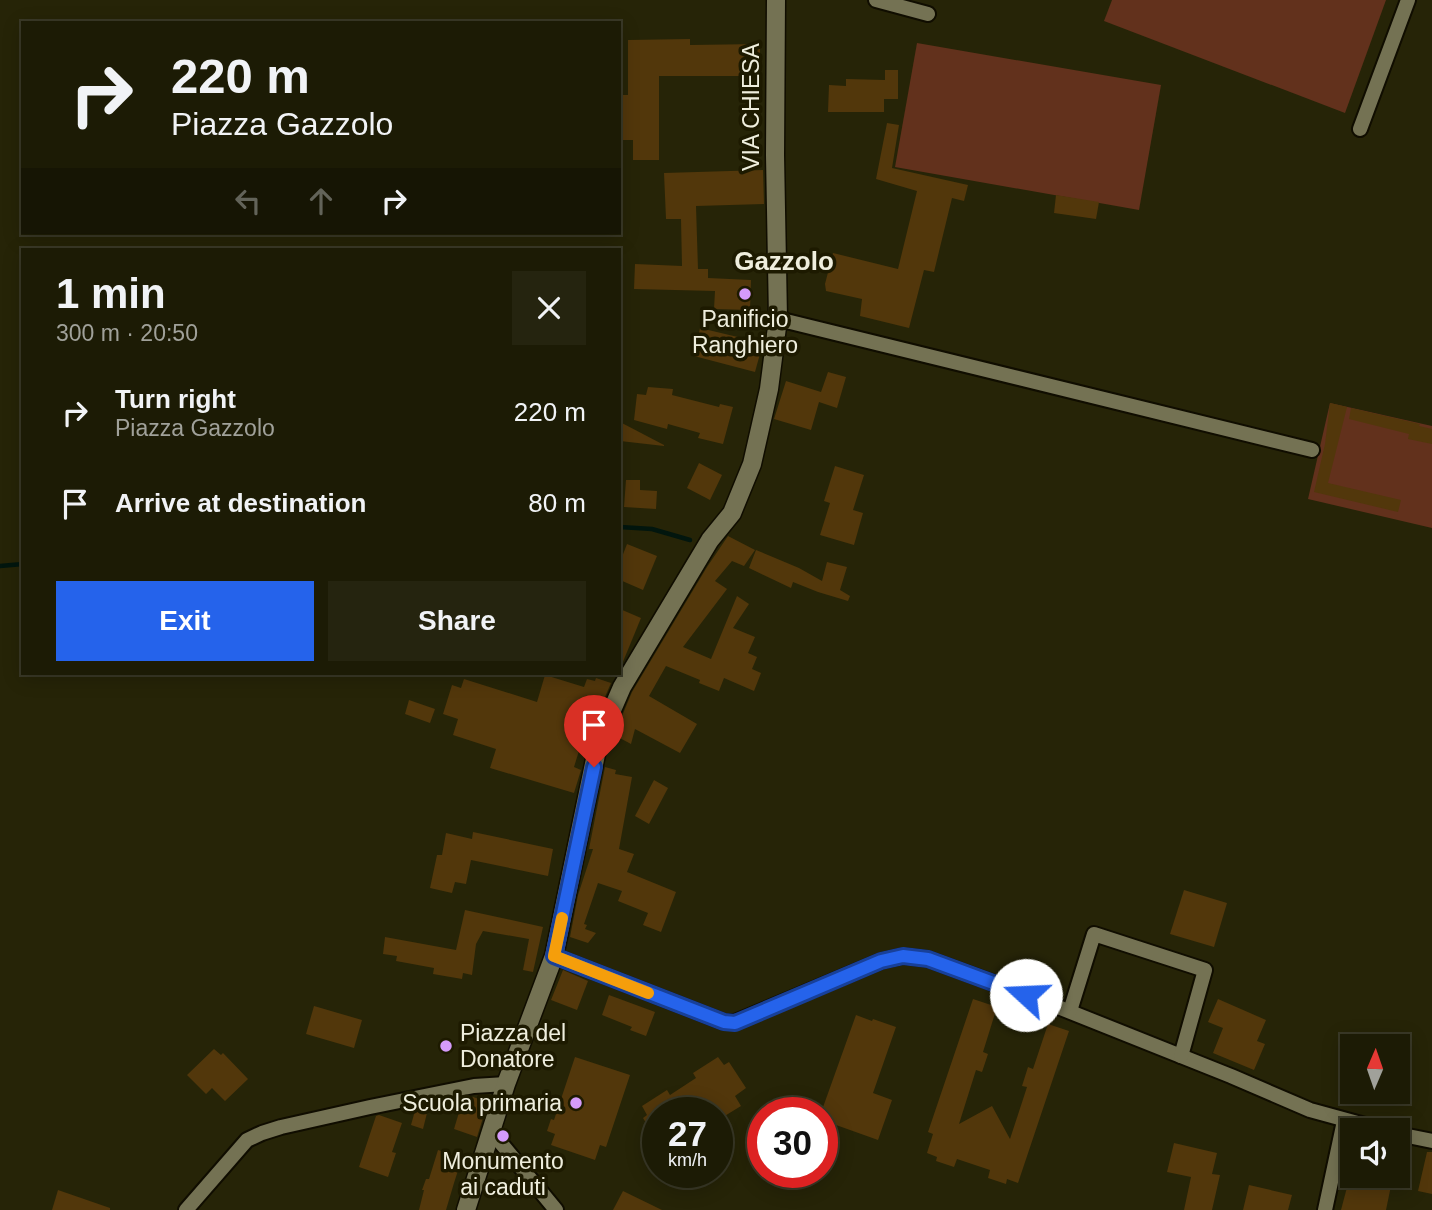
<!DOCTYPE html>
<html lang="en">
<head>
<meta charset="utf-8">
<style>
  body { margin:0; font-family:Arial,sans-serif; background:#25240f; color:#f1f3f6; height:100vh; display:flex; flex-direction:column; font-size:26px; white-space:nowrap }
  * { box-sizing:border-box; margin:0 }
  p { font-size:23px; color:#a0a19a }
  .icon { flex:none; width:38px; height:38px; fill:none; stroke:currentColor; stroke-width:2; stroke-linecap:round; stroke-linejoin:round }
  .map { position:relative; flex:1; overflow:hidden }
  .sheet { position:absolute; left:21px; top:248px; width:600px; height:427px; display:flex; flex-direction:column; background:#1c1b05; border-radius:0px; box-shadow:0 4px 18px #0003,0 0 0 2px #3a3927 }
  .sheet>* { flex:none }
  .hud { position:absolute; left:21px; top:21px; width:600px; height:214px; border-radius:0px; box-shadow:0 4px 18px #0003,0 0 0 2px #3a3927; background:#1c1b05; color:#f1f3f6; overflow:hidden }
  .needle { width:46px; rotate:2deg }
  .controls { position:absolute; left:1340px; top:1034px; display:grid; gap:14px }
  .controls a { display:grid; place-items:center; width:70px; height:70px; border-radius:0px; background:#1c1b05; box-shadow:0 4px 18px #0003,0 0 0 2px #3a3927; font-size:35px }
  .speed { position:absolute; left:642px; top:1097px; display:flex; gap:14px; font-size:35px; font-weight:700; text-align:center }
  .speed>* { display:grid; place-content:center; width:91px; height:91px; border-radius:50%; background:#1c1b05; box-shadow:0 4px 18px #0003,0 0 0 2px #3a3927; line-height:1 }
  .speed small { font-size:18px; font-weight:400 }
  .speed .limit { border:10px solid #d22; background:#fff; color:#111 }
  .pin { position:absolute; display:grid; place-items:center; width:60px; height:60px; color:#fff; margin:-72px -30px; border-radius:50% 50% 50% 0; rotate:-45deg; box-shadow:0 0 7px #0007 }
  .pin .icon { rotate:45deg }
  .me { position:absolute; width:77px; margin:-38px; rotate:290deg; stroke-linejoin:round; filter:drop-shadow(0 0 5px #0008) }
  .turn { display:flex; align-items:center; gap:24px; height:147px; padding:0 35px; font-size:32px }
  .turn .icon { width:91px; height:91px; stroke-width:2.5 }
  .turn b { display:block; font-size:49px; line-height:60px }
  .lanes { display:flex; align-items:center; height:66px; padding:0 35px; background:#0003; justify-content:center; gap:35px; direction:ltr }
  .lanes .off { opacity:.35 }
  .round { display:grid; place-items:center; flex:none; width:74px; height:74px; border-radius:0px; background:#25240f }
  .head { display:flex; align-items:center; justify-content:space-between; height:119px; padding:0 35px }
  h1 { font-size:42px; font-weight:600; line-height:52px }
  .cta { display:flex; gap:14px; margin-top:auto; padding:14px 35px }
  .cta a { flex:1; height:80px; border-radius:0px; background:#2563eb; color:#fff; font-size:28px; font-weight:600; line-height:80px; text-align:center }
  .cta a+a { background:#25240f; color:#f1f3f6 }
  ul { padding:0; list-style:none }
  li { display:flex; align-items:center; gap:21px; height:91px; padding:0 35px }
  li div { flex:1 }
  li b { display:block; font-size:26px }
  li em { font-style:normal }
  .map>svg:first-child { display:block }
  .green { fill:#62311c }
  .lines { fill:none; stroke-linecap:round; stroke-linejoin:round }
  .stream { stroke:#02160e; stroke-width:4.5 }
  .building { fill:#52370b }
  .minor-casing { stroke:#100d00; stroke-width:18 }
  .tertiary-casing { stroke:#100d00; stroke-width:21 }
  .minor { stroke:#747253; stroke-width:14 }
  .tertiary { stroke:#747253; stroke-width:18 }
  .route-casing { stroke:#184099; stroke-width:18 }
  .route { stroke:#2563eb; stroke-width:12 }
  .slow { stroke:#f59e0b; stroke-width:12 }
  .poi-dot { fill:#d59bfa; stroke:#1d1a00; stroke-width:2.5 }
  .labels { text-anchor:middle; stroke-width:7; stroke-linejoin:round; paint-order:stroke }
  .street-label { font-size:23px; fill:#efeedd; stroke:#1d1a00 }
  .poi-label { font-size:23px; fill:#efeedd; stroke:#1d1a00 }
  .quarter-label { font-size:26px; font-weight:bold; fill:#efeedd; stroke:#1d1a00 }
</style>
</head>
<body>
<div class="map">
<svg width="1432" height="1210" viewBox="0 0 1432 1210">
  <rect width="100%" height="100%" fill="#262407"/>
  <!-- green -->
  <g class="green">
    <path d="M1112,0H1386L1345,113L1104,21Z"/>
    <path d="M917,43L1161,85L1139,210L895,167Z"/>
    <path d="M1330,403L1432,426V528L1308,499Z"/>
  </g>
  <g class="lines">
    <!-- stream -->
    <g class="stream">
      <path d="M620,527L652,529L690,540"/>
      <path d="M0,566L23,564"/>
    </g>
  </g>
  <!-- building -->
  <g class="building">
    <path d="M690,39V45L760,44V76H659V160H633V140H620V95H628V40Z"/>
    <path d="M885,70H898V99H884V112H828L829,85L846,86V79L885,80Z"/>
    <path d="M887,123L899,125L892,168L968,185L964,201L952,198L934,272L924,270L909,328L860,316L862,299L826,291L825,284L833,253L898,269L917,191L876,179Z"/>
    <path d="M763,170L764,204L696,206L698,269H708V278L751,280L750,310L714,309L715,291L634,289L635,264L682,266L681,219H666L664,173Z"/>
    <path d="M1056,195L1099,202L1096,219L1054,213Z"/>
    <path d="M700,328L763,343L755,372L694,356Z"/>
    <path d="M828,372L846,377L837,408L819,402L811,430L774,419L786,381L821,392Z"/>
    <path d="M648,387L673,389L672,395L719,407L720,404L733,407L723,444L698,438L700,433L668,424L667,429L634,420L637,394L646,395Z"/>
    <path d="M1330,403L1347,407L1328,483L1401,500L1398,512L1314,492L1325,444Z"/>
    <path d="M1351,408L1420,424L1419,426L1432,429V444L1408,439L1409,434L1349,419Z"/>
    <path d="M620,422L664,445V446L620,441Z"/>
    <path d="M699,463L722,475L710,500L687,488Z"/>
    <path d="M835,466L864,475L853,510L863,513L854,545L820,535L830,503L824,501Z"/>
    <path d="M626,480H640V490L657,491L656,509L624,507Z"/>
    <path d="M728,536L755,550L744,566L732,561L715,581L727,589L683,647L711,659L737,596L749,604L733,628L755,637L748,653L757,657L752,669L761,673L754,691L724,678L719,691L699,683L700,680L666,666L649,696L697,724L680,753L635,729L631,744L614,735L632,692L707,567Z"/>
    <path d="M627,544L657,556L643,590L620,580V562Z"/>
    <path d="M756,550L799,568L822,581L827,562L847,567L840,590L850,596L848,601L818,592L793,582L791,588L749,568Z"/>
    <path d="M620,609L641,618L620,669Z"/>
    <path d="M545,675L584,687L587,679L595,681L596,678L611,683L592,727L587,725L574,767L581,770L574,793L490,768L496,749L453,735L458,719L443,714L452,685L461,688L464,679L537,702Z"/>
    <path d="M409,700L435,709L430,723L405,714Z"/>
    <path d="M605,767L616,770L615,774L632,777L619,849L634,854L627,872L676,892L661,932L643,925L648,913L618,901L622,891L598,883L584,924L587,925L585,929L596,933L588,943L570,937L578,895L593,849H589Z"/>
    <path d="M654,780L668,788L649,824L635,816Z"/>
    <path d="M473,832L553,849L548,876L471,860L466,884L455,882L452,893L430,888L437,855H442L446,833L472,839Z"/>
    <path d="M1184,890L1227,903L1214,947L1170,934Z"/>
    <path d="M465,910L543,927L533,972L523,970L529,939L483,931L476,944L472,975L463,973L462,979L433,974L434,968L396,961L397,956L383,954L385,937L456,950Z"/>
    <path d="M563,970L588,981L577,1010L551,1000Z"/>
    <path d="M609,995L655,1012L646,1036L630,1030L632,1027L602,1015Z"/>
    <path d="M973,999L997,1007L983,1052L988,1054L982,1072L976,1070L959,1124L992,1106L1010,1139L1027,1087L1022,1086L1028,1067L1033,1069L1048,1024L1069,1031L1018,1183L1007,1179L1006,1184L988,1178L990,1170L957,1159L954,1167L936,1161L937,1157L927,1153L933,1134L928,1132Z"/>
    <path d="M1218,999L1266,1020L1257,1041L1265,1044L1254,1070L1213,1053L1223,1028L1208,1022Z"/>
    <path d="M314,1006L362,1020L354,1048L306,1034Z"/>
    <path d="M856,1015L872,1021L873,1019L896,1027L873,1093L892,1100L878,1140L822,1120V1110Z"/>
    <path d="M214,1049L221,1055L223,1053L248,1079L225,1101L212,1088L206,1094L187,1075Z"/>
    <path d="M575,1057L630,1075L606,1147L600,1145L595,1160L551,1145L555,1134L547,1131L551,1119L554,1120Z"/>
    <path d="M718,1057L724,1065L729,1062L746,1088L735,1096L741,1106L723,1117L721,1113H658V1142L643,1118L647,1115L642,1106L667,1090L670,1095L696,1078L693,1073Z"/>
    <path d="M473,1097L488,1102L477,1137L454,1129L463,1099Z"/>
    <path d="M429,1105L423,1129L411,1125L416,1107Z"/>
    <path d="M379,1115L402,1123L392,1152L396,1153L388,1177L359,1167L376,1116Z"/>
    <path d="M1174,1143L1217,1153L1212,1174L1220,1175L1212,1210H1184L1191,1177L1167,1172Z"/>
    <path d="M438,1150L462,1158L454,1183L446,1210H419L424,1190H422L426,1179H429Z"/>
    <path d="M1427,1152H1432V1194L1418,1191Z"/>
    <path d="M1350,1176H1393L1386,1210H1341Z"/>
    <path d="M1249,1185L1292,1195L1288,1210H1243Z"/>
    <path d="M58,1190L110,1208V1210H52Z"/>
    <path d="M623,1191L662,1210H613Z"/>
  </g>
  <g class="lines">
    <defs>
      <g id="minor">
        <path d="M876,0L928,14"/>
        <path d="M1360,129L1408,0"/>
        <path d="M778,319L1312,450"/>
        <path d="M554,956L724,1022H735L881,961L903,956L928,959L1043,1001L1231,1076L1310,1110L1383,1130"/>
        <path d="M1070,1011L1094,934L1205,970L1181,1056"/>
        <path d="M491,1131L556,1210"/>
        <path d="M1398,1134L1432,1141"/>
        <path d="M186,1210L247,1140L262,1133L281,1127L370,1107L474,1086L506,1084"/>
        <path d="M1325,1210L1344,1121"/>
      </g>
      <path id="tertiary" d="M466,1210L506,1084L554,956L599,740L622,687L710,540L732,513L752,464L769,389L778,319L775,155L776,0"/>
    </defs>
    <!-- minor casing -->
    <use href="#minor" class="minor-casing"/>
    <!-- tertiary casing -->
    <use href="#tertiary" class="tertiary-casing"/>
    <!-- minor -->
    <use href="#minor" class="minor"/>
    <!-- tertiary -->
    <use href="#tertiary" class="tertiary"/>
  </g>
  <g class="lines">
    <defs>
      <path id="route" d="M594,767L554,956L724,1022L735,1023L881,961L903,956L928,959L1026,995"/>
    </defs>
    <!-- route casing -->
    <use href="#route" class="route-casing"/>
    <!-- route -->
    <use href="#route" class="route"/>
    <!-- slow -->
    <path class="slow" d="M562,918L554,956L648,993"/>
  </g>
  <!-- markers -->
  <g class="poi-dot">
    <circle cx="745" cy="294" r="7"/>
    <circle cx="446" cy="1046" r="7"/>
    <circle cx="576" cy="1103" r="7"/>
    <circle cx="503" cy="1136" r="7"/>
  </g>
  <g class="labels">
    <!-- street labels -->
    <g class="street-label">
      <text transform="translate(751 107) rotate(-90)" y="8">VIA CHIESA</text>
    </g>
    <!-- poi labels -->
    <g class="poi-label">
      <text x="745" y="327">Panificio<tspan x="745" dy="26">Ranghiero</tspan></text>
      <text x="460" y="1041" text-anchor="start">Piazza del<tspan x="460" dy="26">Donatore</tspan></text>
      <text x="562" y="1111" text-anchor="end">Scuola primaria</text>
      <text x="503" y="1169">Monumento<tspan x="503" dy="26">ai caduti</tspan></text>
    </g>
    <!-- quarter labels -->
    <g class="quarter-label">
      <text x="784" y="270">Gazzolo</text>
    </g>
  </g>
</svg>
<div class="controls">
<a><svg class="needle" viewBox="-14 -14 28 28"><path d="M0-13l5 13h-10z" fill="#e53935"/><path d="M0 13l5-13h-10z" fill="#a0a19a"/></svg></a>
<a><svg class="icon" aria-label="sound" viewBox="0 0 24 24"><path d="M4 9h4l5-4v14l-5-4H4zM17 9q2 3 0 6"/></svg></a>
</div>
<div class="speed"><div>27<small>km/h</small></div><div class="limit">30</div></div>
<div class="pin" style="left:594px;top:767px;background:#d93025"><svg class="icon" aria-label="arrive" viewBox="0 0 24 24"><path d="M6 21V4h12l-3 4 3 4H6"/></svg></div>
<svg class="me" style="left:1026px;top:995px" viewBox="-20 -20 40 40"><circle r="19" fill="#fff"/><path d="M0-13L10 11 0 6-10 11z" fill="#2563eb"/></svg>
<div class="hud">
<div class="turn"><svg class="icon" aria-label="right" viewBox="0 0 24 24"><path d="M7 20v-9h11M14 6l5 5-5 5"/></svg><div><b>220 m</b>Piazza Gazzolo</div></div>
<div class="lanes"><svg class="icon off" aria-label="left" viewBox="0 0 24 24"><path d="M17 20v-9H6M10 6l-5 5 5 5"/></svg><svg class="icon off" aria-label="ahead" viewBox="0 0 24 24"><path d="M12 20V5M6 11l6-6 6 6"/></svg><svg class="icon" aria-label="right" viewBox="0 0 24 24"><path d="M7 20v-9h11M14 6l5 5-5 5"/></svg></div>
</div>
<section class="sheet">
<div class="head"><div><h1>1 min</h1><p>300 m · 20:50</p></div><a class="round"><svg class="icon" aria-label="close" viewBox="0 0 24 24"><path d="M6 6l12 12M18 6L6 18"/></svg></a></div>
<ul>
<li><svg class="icon" aria-label="right" viewBox="0 0 24 24"><path d="M7 20v-9h11M14 6l5 5-5 5"/></svg><div><b>Turn right</b><p>Piazza Gazzolo</p></div><em>220 m</em></li>
<li><svg class="icon" aria-label="arrive" viewBox="0 0 24 24"><path d="M6 21V4h12l-3 4 3 4H6"/></svg><div><b>Arrive at destination</b></div><em>80 m</em></li>
</ul>
<div class="cta"><a>Exit</a><a>Share</a></div>
</section>
</div>
</body>
</html>
